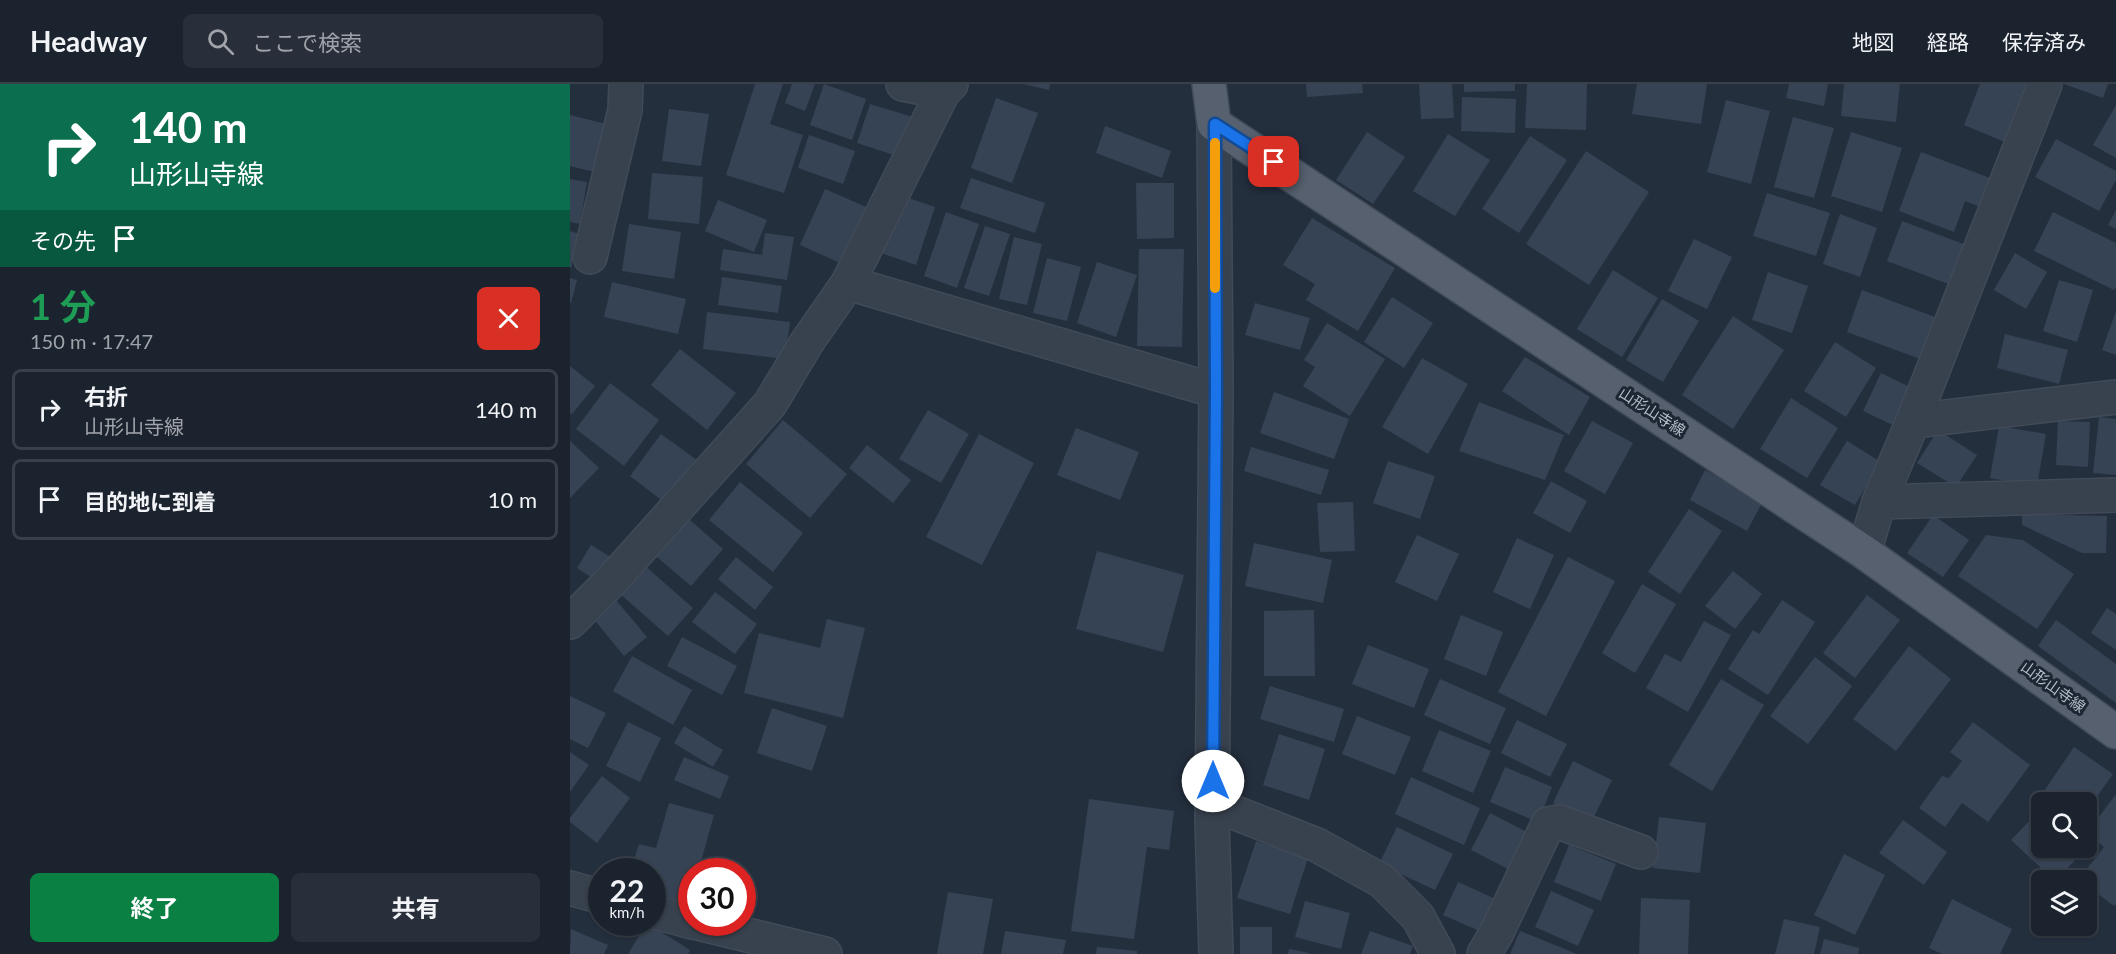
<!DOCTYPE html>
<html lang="ja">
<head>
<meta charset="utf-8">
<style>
  body { margin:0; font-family:Lato,"Noto Sans JP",sans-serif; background:#282f3a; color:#f1f3f6; height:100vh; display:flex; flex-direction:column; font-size:22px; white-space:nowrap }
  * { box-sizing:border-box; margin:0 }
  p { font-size:20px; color:#a0a4aa }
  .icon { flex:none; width:33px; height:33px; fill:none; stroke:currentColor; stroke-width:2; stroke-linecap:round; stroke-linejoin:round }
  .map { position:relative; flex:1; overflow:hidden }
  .sheet { display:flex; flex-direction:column; background:#1b232e; width:570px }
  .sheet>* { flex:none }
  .top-card { background:#0b6e4f; color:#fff; overflow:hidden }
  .fabs { position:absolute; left:1461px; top:708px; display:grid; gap:12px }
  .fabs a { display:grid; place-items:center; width:66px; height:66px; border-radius:9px; background:#1b232e; box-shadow:0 2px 4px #0004,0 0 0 2px #39404a; font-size:30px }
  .speed { position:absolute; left:18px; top:774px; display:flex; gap:12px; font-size:30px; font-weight:700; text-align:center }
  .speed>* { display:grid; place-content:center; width:78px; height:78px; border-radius:50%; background:#1b232e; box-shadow:0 2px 4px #0004,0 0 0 2px #39404a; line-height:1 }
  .speed small { font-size:15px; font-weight:400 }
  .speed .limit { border:9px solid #d22; background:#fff; color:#111 }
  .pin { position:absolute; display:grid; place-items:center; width:51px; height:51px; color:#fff; margin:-26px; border-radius:12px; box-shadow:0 3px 9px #0006 }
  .me { position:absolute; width:66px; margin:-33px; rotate:0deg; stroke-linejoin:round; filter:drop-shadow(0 0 4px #0008) }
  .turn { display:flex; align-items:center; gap:21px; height:126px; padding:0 30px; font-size:27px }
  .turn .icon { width:78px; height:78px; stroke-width:2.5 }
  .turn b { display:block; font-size:42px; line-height:51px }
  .then { display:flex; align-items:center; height:57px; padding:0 30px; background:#0003; gap:12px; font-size:22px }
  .round { display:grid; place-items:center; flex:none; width:63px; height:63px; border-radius:9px; background:#282f3a }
  .head { display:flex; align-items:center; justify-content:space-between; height:102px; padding:0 30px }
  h1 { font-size:36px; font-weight:700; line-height:45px; color:#1e9e55 }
  .button { display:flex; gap:12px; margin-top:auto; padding:12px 30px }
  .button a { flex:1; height:69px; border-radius:9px; background:#0b8043; color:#fff; font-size:24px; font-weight:700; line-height:69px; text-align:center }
  .button a+a { background:#282f3a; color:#f1f3f6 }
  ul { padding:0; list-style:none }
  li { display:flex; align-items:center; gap:18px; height:81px; margin:0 12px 9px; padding:0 18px; border:3px solid #39404a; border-radius:9px }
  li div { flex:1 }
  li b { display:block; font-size:22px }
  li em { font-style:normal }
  header { display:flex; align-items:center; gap:36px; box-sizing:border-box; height:84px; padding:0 30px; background:#1b232e; border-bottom:2px solid #39404a }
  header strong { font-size:28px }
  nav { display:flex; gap:33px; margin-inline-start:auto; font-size:21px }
  .search { width:420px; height:54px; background:#282f3a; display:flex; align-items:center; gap:15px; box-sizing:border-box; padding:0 21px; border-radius:9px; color:#a0a4aa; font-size:22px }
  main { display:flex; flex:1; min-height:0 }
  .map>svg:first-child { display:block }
  .building { fill:#364354 }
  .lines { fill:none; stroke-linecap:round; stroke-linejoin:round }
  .minor-casing { stroke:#414a57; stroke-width:36 }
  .major-casing { stroke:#414a57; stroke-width:36 }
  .minor { stroke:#38414e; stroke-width:33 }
  .major { stroke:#56606e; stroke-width:33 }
  .route-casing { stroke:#114b97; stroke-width:15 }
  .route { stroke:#1a73e8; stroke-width:10 }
  .slow { stroke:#f59e0b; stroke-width:10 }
  .labels { text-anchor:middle; stroke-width:6; stroke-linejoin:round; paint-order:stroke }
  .street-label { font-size:15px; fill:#b4bcc9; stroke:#1d2633 }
</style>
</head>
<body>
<header>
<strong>Headway</strong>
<div class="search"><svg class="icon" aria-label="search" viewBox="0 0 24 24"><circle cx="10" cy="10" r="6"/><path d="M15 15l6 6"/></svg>ここで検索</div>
<nav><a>地図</a><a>経路</a><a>保存済み</a></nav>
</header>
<main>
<section class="sheet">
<div class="top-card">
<div class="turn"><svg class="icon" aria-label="right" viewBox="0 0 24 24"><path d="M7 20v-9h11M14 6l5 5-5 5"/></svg><div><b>140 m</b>山形山寺線</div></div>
<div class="then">その先<svg class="icon" aria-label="arrive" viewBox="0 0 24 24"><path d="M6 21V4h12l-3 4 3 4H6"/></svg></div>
</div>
<div class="head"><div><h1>1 分</h1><p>150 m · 17:47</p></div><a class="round" style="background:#d93025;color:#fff"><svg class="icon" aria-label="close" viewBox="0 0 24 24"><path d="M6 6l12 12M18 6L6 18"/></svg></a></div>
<ul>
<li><svg class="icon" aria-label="right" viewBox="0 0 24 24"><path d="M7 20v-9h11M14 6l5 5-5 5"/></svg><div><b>右折</b><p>山形山寺線</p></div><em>140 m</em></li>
<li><svg class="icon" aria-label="arrive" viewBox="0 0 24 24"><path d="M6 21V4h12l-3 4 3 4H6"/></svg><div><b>目的地に到着</b></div><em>10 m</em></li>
</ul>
<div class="button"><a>終了</a><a>共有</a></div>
</section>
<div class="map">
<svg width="1546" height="870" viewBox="0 0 1546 870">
  <rect width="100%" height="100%" fill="#242f3e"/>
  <!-- building -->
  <g class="building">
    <path d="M185,0H213L200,40L233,51L214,109L156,91Z"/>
    <path d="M222,0H245L235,27L215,19Z"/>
    <path d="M254,0L296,15L282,56L240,41Z"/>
    <path d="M453,0H480L479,6Z"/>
    <path d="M736,0H792L793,9L737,13Z"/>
    <path d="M849,0H882L884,34L851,35Z"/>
    <path d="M894,0H945V7L894,8Z"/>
    <path d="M957,0H1017L1016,46L955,44Z"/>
    <path d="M1067,0H1137L1131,40L1062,30Z"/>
    <path d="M1219,0H1258L1254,22L1216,14Z"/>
    <path d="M1274,0H1330L1326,38L1271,32Z"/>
    <path d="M1410,0H1457L1464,3L1442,61L1394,41Z"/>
    <path d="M1494,0H1538L1533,14Z"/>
    <path d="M892,13L946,15L945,49L891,47Z"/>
    <path d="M426,14L468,29L442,99L401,84Z"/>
    <path d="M1156,16L1200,27L1181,100L1137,88Z"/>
    <path d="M300,20L346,34L333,74L287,59Z"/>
    <path d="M1546,21V74L1523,61Z"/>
    <path d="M99,25L139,30L131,82L92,77Z"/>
    <path d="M0,31L40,41L28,89L0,82Z"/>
    <path d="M1223,33L1264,44L1244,114L1204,103Z"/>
    <path d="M535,42L601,67L592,94L526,69Z"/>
    <path d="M797,48L835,73L803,120L766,96Z"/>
    <path d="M1281,48L1332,64L1312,128L1261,112Z"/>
    <path d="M878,50L920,76L885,132L843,107Z"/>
    <path d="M239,51L285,67L273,100L228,84Z"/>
    <path d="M960,52L997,76L949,149L912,125Z"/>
    <path d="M1486,55L1546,87V96L1529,127L1465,93Z"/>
    <path d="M1016,67L1079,108L1019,201L956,160Z"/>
    <path d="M1351,68L1428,97L1418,126L1395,117L1384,148L1329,127Z"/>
    <path d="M82,89L133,93L129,140L78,135Z"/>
    <path d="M401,94L475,119L465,149L390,124Z"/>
    <path d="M0,95L17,98L10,140L0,138Z"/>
    <path d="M566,99H604V154L567,155Z"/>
    <path d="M255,105L303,126L279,183L230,161Z"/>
    <path d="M1197,109L1260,129L1246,172L1183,152Z"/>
    <path d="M330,111L365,123L346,181L311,169Z"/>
    <path d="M148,116L197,136L184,168L135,147Z"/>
    <path d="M1546,126V145L1538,141Z"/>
    <path d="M376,128L409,140L387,204L354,192Z"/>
    <path d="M1483,128L1546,159V203L1544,206L1464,167Z"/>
    <path d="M1270,130L1307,144L1290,193L1253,180Z"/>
    <path d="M742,134L825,184L788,247L736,216L745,200L713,181Z"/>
    <path d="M1332,137L1396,161L1381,201L1317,177Z"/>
    <path d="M59,140L111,148L104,195L52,187Z"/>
    <path d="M415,142L440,150L419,212L394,204Z"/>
    <path d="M0,147L10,150L1,184H0Z"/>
    <path d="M195,149L224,153L217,196L150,186L153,165L192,171Z"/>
    <path d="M444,153L472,160L457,221L429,215Z"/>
    <path d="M1124,155L1162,173L1137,225L1098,207Z"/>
    <path d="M569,165H614L612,263L567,262Z"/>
    <path d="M1445,169L1477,188L1456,225L1424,206Z"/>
    <path d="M477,174L511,183L497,237L463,229Z"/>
    <path d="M527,178L567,191L546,253L507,239Z"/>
    <path d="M1043,186L1088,214L1052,273L1007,245Z"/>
    <path d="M1198,188L1238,202L1222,249L1182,236Z"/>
    <path d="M152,193L212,202L208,229L148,221Z"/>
    <path d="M0,194L7,196L1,219H0Z"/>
    <path d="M1489,196L1523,206L1507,258L1473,247Z"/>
    <path d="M42,198L116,215L108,250L34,233Z"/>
    <path d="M1292,206L1365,233L1350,275L1277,248Z"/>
    <path d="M822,213L863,239L834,284L794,258Z"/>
    <path d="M1092,215L1129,237L1093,298L1056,276Z"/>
    <path d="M685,219L740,234L730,266L675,251Z"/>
    <path d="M1546,227V271L1532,266Z"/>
    <path d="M137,228L220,238L215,275L133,265Z"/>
    <path d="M1163,232L1214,266L1163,345L1112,311Z"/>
    <path d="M757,239L815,275L780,332L733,302L745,283L734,276Z"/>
    <path d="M1435,250L1498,266L1489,300L1427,284Z"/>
    <path d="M1265,258L1306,284L1276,333L1234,307Z"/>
    <path d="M110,265L166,309L137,346L81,301Z"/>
    <path d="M955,273L1020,313L999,351L932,307Z"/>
    <path d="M852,274L898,300L858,370L812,343Z"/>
    <path d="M0,282L25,302L2,330L0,329Z"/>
    <path d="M1311,289L1344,305L1327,343L1293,327Z"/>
    <path d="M40,299L89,336L54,382L6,345Z"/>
    <path d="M704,308L779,335L764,375L690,349Z"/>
    <path d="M1221,314L1268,344L1237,394L1190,365Z"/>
    <path d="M909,318L994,351L975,396L889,367Z"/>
    <path d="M358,326L399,350L371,399L329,375Z"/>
    <path d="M1529,333L1546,335V391L1523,389Z"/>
    <path d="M213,336L277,390L240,434L176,380Z"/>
    <path d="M1022,337L1063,359L1035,410L994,387Z"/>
    <path d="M1488,337L1520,338L1518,383L1486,381Z"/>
    <path d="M1429,342L1476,350L1467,402L1420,394Z"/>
    <path d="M506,344L569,368L550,416L487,391Z"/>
    <path d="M1368,346L1407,371L1386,403L1347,379Z"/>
    <path d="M91,350L131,379L99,422L60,392Z"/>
    <path d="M409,350L464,379L412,481L356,453Z"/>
    <path d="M0,357L29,384L0,414Z"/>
    <path d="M1277,357L1311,378L1285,421L1250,401Z"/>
    <path d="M297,361L341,396L323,419L279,384Z"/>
    <path d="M681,363L759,386L751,411L674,387Z"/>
    <path d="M818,377L865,392L850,435L803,419Z"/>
    <path d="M1135,386L1193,417L1177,447L1120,416Z"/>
    <path d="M981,397L1017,417L1000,449L963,429Z"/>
    <path d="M170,398L233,449L203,488L139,436Z"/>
    <path d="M783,418L785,467L750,468L747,419Z"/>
    <path d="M1119,425L1152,447L1110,510L1078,488Z"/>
    <path d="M112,429L153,465L121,502L80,467Z"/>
    <path d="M1452,430L1537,432L1536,469H1512L1452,441Z"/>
    <path d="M1363,431L1399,456L1373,493L1337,469Z"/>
    <path d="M847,451L889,470L867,517L825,498Z"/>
    <path d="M1416,451L1453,456L1504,490L1467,545L1388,492Z"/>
    <path d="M947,454L984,471L960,525L923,508Z"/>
    <path d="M684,459L762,476L753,519L675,502Z"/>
    <path d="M21,461L44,475L30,499L7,484Z"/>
    <path d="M527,467L614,491L593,568L506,545Z"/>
    <path d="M166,473L203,503L185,526L148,495Z"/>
    <path d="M998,473L1045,497L976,632L928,608Z"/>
    <path d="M74,481L123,524L98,552L49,509Z"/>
    <path d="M1163,487L1192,510L1165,545L1135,522Z"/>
    <path d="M1072,500L1106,520L1065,589L1032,569Z"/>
    <path d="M145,508L187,540L165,570L122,538Z"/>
    <path d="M40,509L77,553L54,572L18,528Z"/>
    <path d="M1297,511L1330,536L1285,594L1253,569Z"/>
    <path d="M1212,516L1245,538L1198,611L1158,585L1183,546L1189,550Z"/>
    <path d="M1537,524L1546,530V566L1521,549Z"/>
    <path d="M744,526L745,592H694V527Z"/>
    <path d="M891,531L933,548L916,592L874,575Z"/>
    <path d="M257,535L295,544L273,634L174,609L189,549L250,564Z"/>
    <path d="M1486,536L1546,580V619L1468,562Z"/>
    <path d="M1134,537L1161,551L1118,628L1076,604L1095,570L1111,578Z"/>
    <path d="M112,553L167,582L152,611L97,582Z"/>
    <path d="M798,561L859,585L844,624L782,600Z"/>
    <path d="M1339,562L1381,595L1326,667L1283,635Z"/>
    <path d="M62,572L122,606L103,641L43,607Z"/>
    <path d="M1245,573L1282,602L1238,660L1200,632Z"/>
    <path d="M870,595L936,624L920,660L854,631Z"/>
    <path d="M1151,595L1194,621L1142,707L1099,681Z"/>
    <path d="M700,602L774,625L764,658L690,635Z"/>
    <path d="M0,612L36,629L18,664L0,655Z"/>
    <path d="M202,624L257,642L242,687L187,669Z"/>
    <path d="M787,632L841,653L825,691L772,670Z"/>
    <path d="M947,636L997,660L980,693L931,669Z"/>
    <path d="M58,638L91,654L70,698L36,682Z"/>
    <path d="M1403,638L1460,681L1418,738L1392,719L1375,743L1349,724L1372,692L1379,694L1392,677L1380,668Z"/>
    <path d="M114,642L153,666L143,683L104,659Z"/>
    <path d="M869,646L921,667L903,709L852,687Z"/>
    <path d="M709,650L755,665L739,716L693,701Z"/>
    <path d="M1504,663L1543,690L1516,728V718H1490L1474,707Z"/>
    <path d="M0,668L19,681L0,708Z"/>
    <path d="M114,673L159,692L150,715L104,696Z"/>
    <path d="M1003,677L1042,696L1022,737L983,719Z"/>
    <path d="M935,683L982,703L968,738L920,718Z"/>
    <path d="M32,692L60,714L27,759L0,738V734Z"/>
    <path d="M841,693L910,724L894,761L825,730Z"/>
    <path d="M1546,710V820L1544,822L1516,801V796L1509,795L1534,763L1517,749Z"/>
    <path d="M519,715L604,727L599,766L577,763L564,855L501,847Z"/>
    <path d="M99,719L144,731L128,788H122V809L119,819L82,808V788H60L69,760L86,764Z"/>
    <path d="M1472,724V764H1513L1515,766L1486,796H1484L1441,756Z"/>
    <path d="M920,729L959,749L940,786L901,766Z"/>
    <path d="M1089,733L1136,739L1130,789L1083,784Z"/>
    <path d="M1333,736L1377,768L1354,801L1309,769Z"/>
    <path d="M827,743L883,770L865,806L809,780Z"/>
    <path d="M686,757L738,774L720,830L667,814Z"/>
    <path d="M999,761L1046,780L1031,817L984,798Z"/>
    <path d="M1274,770L1315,791L1285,851L1244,831Z"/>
    <path d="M888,798L930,817L916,850L873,831Z"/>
    <path d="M981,807L1024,826L1008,862L965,843Z"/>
    <path d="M378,808L423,815L413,870H367Z"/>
    <path d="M1071,814L1120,816L1118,870H1069Z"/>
    <path d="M1382,815L1442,845L1430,870H1372L1359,864Z"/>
    <path d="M735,817L780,829L771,865L725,853Z"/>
    <path d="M1214,835L1250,843L1244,870H1205Z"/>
    <path d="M77,839L120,866L118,870H58Z"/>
    <rect x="670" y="843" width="32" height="27"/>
    <path d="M1,845L38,861L34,870H0Z"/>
    <path d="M435,847L496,856L493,870H431Z"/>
    <path d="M800,847L843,862L840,870H791Z"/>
    <path d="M950,847L1007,870H940Z"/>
    <path d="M1254,855L1289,864L1288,870H1250Z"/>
    <path d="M527,863L567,867V870H526Z"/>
    <path d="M719,865L739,869V870H718Z"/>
  </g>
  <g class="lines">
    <defs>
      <g id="minor">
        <path d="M333,0L373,8"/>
        <path d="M644,40L646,307L642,736L646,870"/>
        <path d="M20,173L55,26L56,0"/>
        <path d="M278,199L646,307"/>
        <path d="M1343,337L1546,313"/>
        <path d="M1309,418L1546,411"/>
        <path d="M1294,468L1309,418L1343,337L1475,0"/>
        <path d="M0,538L43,495L200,320L237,258L278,199L373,8L381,0"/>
        <path d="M643,720L747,761L812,797L848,833L868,870"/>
        <path d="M0,804L32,813"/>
        <path d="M82,827L122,838"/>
        <path d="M124,838L255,870"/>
        <path d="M914,870L927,848L978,740L989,738L1071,768"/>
      </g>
      <path id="major" d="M639,0L644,40L1294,468L1546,648"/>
    </defs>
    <!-- minor casing -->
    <use href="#minor" class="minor-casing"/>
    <!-- major casing -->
    <use href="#major" class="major-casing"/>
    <!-- minor -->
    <use href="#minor" class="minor"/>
    <!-- major -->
    <use href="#major" class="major"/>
  </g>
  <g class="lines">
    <defs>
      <path id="route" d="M643,697L646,307L645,40L704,78"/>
    </defs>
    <!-- route casing -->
    <use href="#route" class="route-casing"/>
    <!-- route -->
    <use href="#route" class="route"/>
    <!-- slow -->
    <path class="slow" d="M645,59V204"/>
  </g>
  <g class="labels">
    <!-- street labels -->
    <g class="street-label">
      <text transform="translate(1082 328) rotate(33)" y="5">山形山寺線</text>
      <text transform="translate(1483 603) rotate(36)" y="5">山形山寺線</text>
    </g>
  </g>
</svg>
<div class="fabs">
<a><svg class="icon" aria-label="search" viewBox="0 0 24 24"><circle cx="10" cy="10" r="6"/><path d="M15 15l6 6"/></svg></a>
<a><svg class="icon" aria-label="layers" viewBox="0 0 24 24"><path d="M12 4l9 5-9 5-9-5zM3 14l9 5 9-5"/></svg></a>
</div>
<div class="speed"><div>22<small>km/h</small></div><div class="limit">30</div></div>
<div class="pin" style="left:704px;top:78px;background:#d93025"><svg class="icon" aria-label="arrive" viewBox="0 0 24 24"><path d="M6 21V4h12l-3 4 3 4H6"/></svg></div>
<svg class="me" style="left:643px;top:697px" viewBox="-20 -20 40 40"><circle r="19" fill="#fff"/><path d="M0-13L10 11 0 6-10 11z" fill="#1a73e8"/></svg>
</div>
</main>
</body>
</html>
